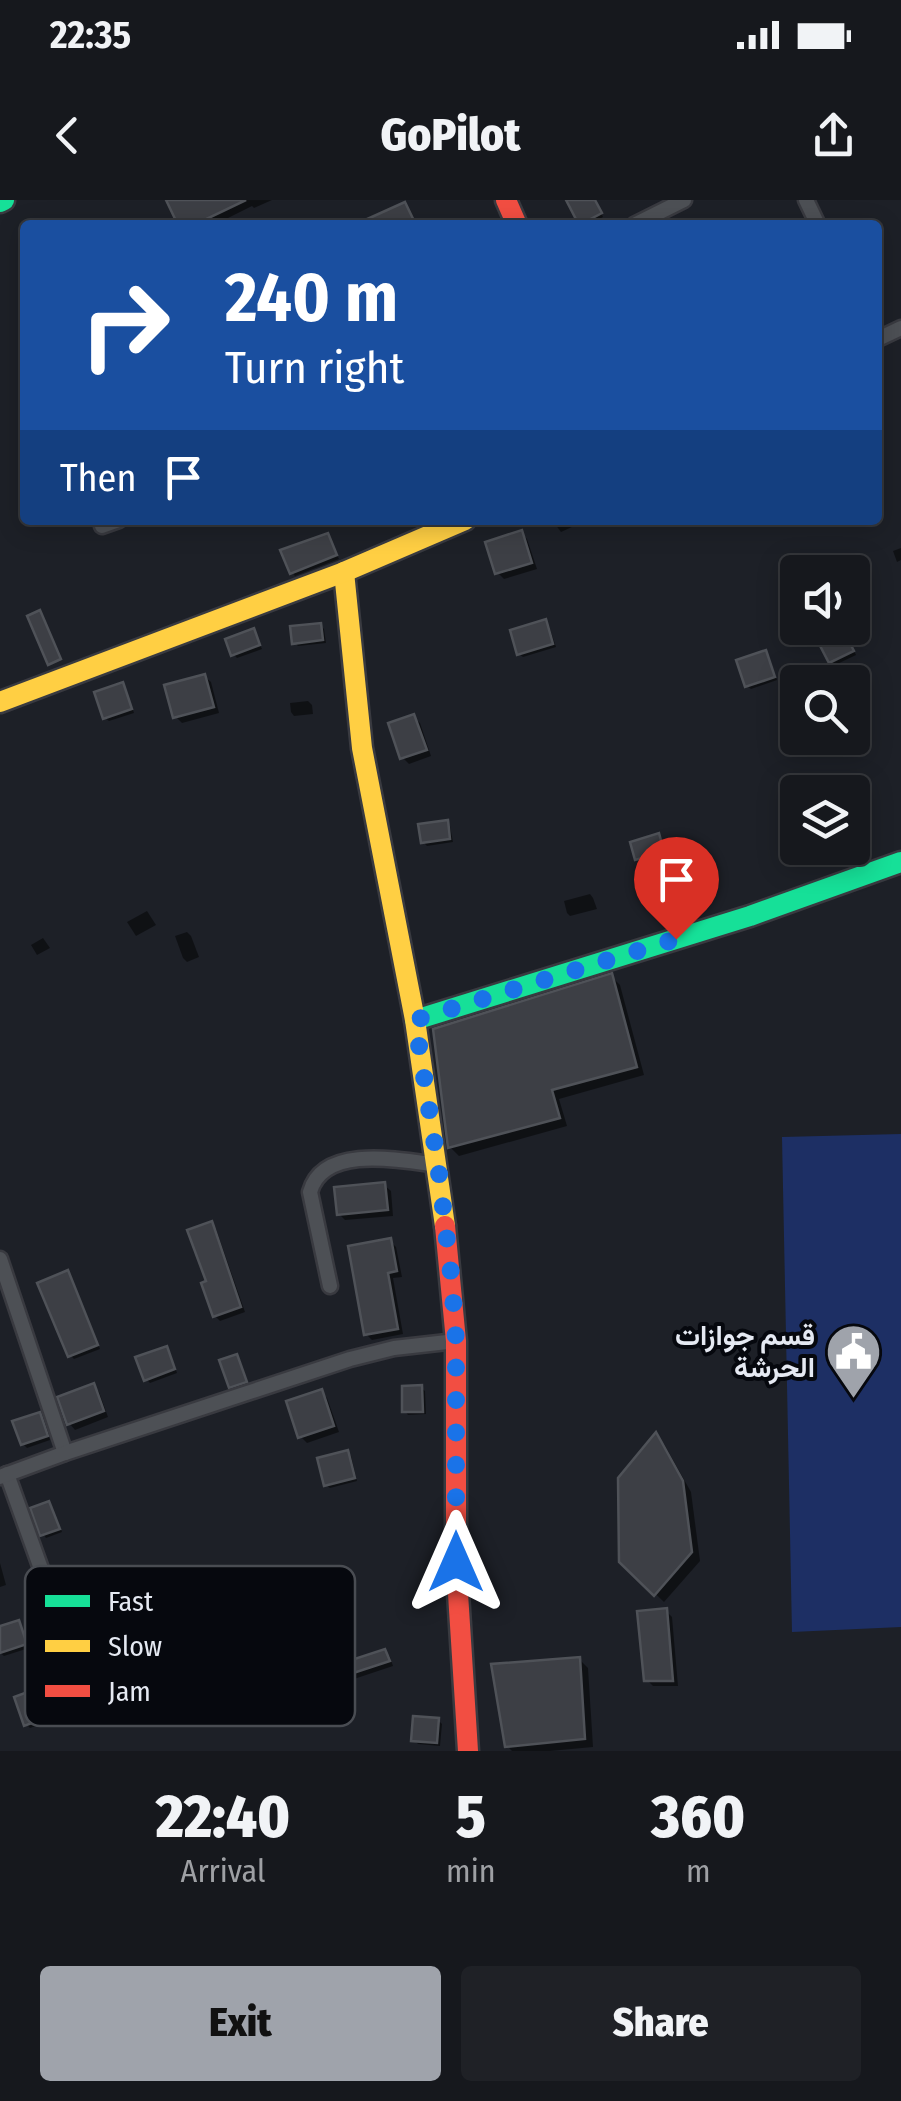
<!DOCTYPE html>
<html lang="en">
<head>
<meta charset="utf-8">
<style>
  body { margin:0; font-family:"Fira Sans Condensed",Vazirmatn,sans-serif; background:#1f2126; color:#f1f3f6; height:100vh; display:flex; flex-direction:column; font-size:38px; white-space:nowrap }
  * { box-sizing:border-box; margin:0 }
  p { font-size:32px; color:#9ea0a4 }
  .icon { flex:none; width:55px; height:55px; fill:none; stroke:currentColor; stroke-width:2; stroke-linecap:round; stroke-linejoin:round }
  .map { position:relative; height:1551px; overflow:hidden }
  .drawer { display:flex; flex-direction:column; background:#16181d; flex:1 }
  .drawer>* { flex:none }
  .guide { position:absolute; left:20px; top:20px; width:862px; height:305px; border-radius:10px; box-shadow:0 5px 25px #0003,0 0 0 2px #35373b; background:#1a4fa0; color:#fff; overflow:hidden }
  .controls { position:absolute; left:780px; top:355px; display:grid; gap:20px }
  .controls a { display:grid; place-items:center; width:90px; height:90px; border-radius:10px; background:#16181d; box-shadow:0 5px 25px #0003,0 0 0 2px #35373b; font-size:50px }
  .pin { position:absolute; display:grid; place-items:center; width:85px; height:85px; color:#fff; margin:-102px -42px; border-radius:50% 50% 50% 0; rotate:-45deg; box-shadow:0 0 10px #0007 }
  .pin .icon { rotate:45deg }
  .me { position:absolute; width:110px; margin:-55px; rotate:0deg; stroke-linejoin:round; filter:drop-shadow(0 0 8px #0008) }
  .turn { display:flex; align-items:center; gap:35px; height:210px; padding:0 40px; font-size:45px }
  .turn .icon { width:130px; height:130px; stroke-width:2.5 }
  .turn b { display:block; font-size:70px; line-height:85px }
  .then { display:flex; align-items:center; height:95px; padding:0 40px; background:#0003; gap:20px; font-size:38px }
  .eta { display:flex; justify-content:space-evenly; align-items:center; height:170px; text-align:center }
  .eta b { font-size:60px; font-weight:800; line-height:70px }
  .button { display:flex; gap:20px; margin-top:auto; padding:20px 40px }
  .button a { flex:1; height:115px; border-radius:10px; background:#9fa3ab; color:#111; font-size:40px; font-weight:800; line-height:115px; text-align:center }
  .button a+a { background:#1f2126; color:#f1f3f6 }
  .status { display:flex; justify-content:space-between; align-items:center; height:70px; padding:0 50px; background:#16181d; direction:ltr }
  .status svg { height:28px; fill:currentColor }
  header { display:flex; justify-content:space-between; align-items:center; height:130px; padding:0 40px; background:#16181d; font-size:45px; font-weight:800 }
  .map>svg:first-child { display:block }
  .green { fill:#1d2f64 }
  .shadow { fill:#0007 }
  .building { fill:#3d3f45; stroke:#4f5258; stroke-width:2.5 }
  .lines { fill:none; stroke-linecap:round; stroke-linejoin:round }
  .street-casing { stroke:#393a40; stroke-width:19 }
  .fast-casing { stroke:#393a40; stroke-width:25 }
  .slow-casing { stroke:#393a40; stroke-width:25 }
  .jam-casing { stroke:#393a40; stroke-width:25 }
  .street { stroke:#4d5055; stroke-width:14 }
  .fast { stroke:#16e098; stroke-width:20 }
  .slow { stroke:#ffcf43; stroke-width:20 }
  .jam { stroke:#f24e42; stroke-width:20 }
  .route { stroke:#1a73e8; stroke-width:18; stroke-dasharray:0 32.4 }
  .labels { text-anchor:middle; stroke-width:8; stroke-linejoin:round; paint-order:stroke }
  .poi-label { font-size:28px; font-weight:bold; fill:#e5e9f2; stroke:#06080e; text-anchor:end }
  .key { fill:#06080e; stroke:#494c52; stroke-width:2.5 }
  .key-label { font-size:28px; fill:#e5e9f2 }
</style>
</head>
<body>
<div class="status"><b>22:35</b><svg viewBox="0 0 49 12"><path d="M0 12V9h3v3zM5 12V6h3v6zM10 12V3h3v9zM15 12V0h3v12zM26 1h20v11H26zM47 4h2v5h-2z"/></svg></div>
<header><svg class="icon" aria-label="back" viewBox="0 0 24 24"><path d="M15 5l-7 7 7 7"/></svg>GoPilot<svg class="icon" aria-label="share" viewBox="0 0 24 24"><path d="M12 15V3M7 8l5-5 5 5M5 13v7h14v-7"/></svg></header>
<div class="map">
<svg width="901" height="1551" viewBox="0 0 901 1551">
  <rect width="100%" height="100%" fill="#1d2027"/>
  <!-- green -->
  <path class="green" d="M901,934V1427L792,1432L782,937Z"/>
  <!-- shadow -->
  <g class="shadow">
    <path d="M169,0H272L254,8L252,6L214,25H181Z"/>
    <path d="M569,0H595L603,17L588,25H583Z"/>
    <path d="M91,18L96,25H78Z"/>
    <path d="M552,320H587L561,332Z"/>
    <path d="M521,333L527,339L537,369L504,379L498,373Z"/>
    <path d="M327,336L339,359L295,376L292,372Z"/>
    <path d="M901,348V360L897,362L893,351Z"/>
    <path d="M798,388V414L790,391Z"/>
    <path d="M545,422L549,426L556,447L523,457L519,454Z"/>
    <path d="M320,425L324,429L326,443L298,446L295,443Z"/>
    <path d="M253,431L262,449L237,458L233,454Z"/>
    <path d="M844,432L856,455L835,465L832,462Z"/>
    <path d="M765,453L769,456L777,480L751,489L747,486Z"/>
    <path d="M204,476L211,482L219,513L182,523L176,517Z"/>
    <path d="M123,485L126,489L134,513L109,521L105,518Z"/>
    <path d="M308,501L312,505L313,514L294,516L291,512L290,503Z"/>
    <path d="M413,517L420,523L431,556L409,564L403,558Z"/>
    <path d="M447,623L450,626L453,642L427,646L423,642Z"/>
    <path d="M658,636L662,640L666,655L641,662L637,659Z"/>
    <path d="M590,694L593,698L597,709L570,716L567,713L564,701Z"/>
    <path d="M147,711L156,725L136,736L127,722Z"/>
    <path d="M187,732L191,736L199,757L187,762L183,758L175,736Z"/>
    <path d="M43,738L50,748L37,755L31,745Z"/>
    <path d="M611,776L620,785L644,875L559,899L567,926L459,956L450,947Z"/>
    <path d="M384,985L391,991L393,1016L345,1020L339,1014Z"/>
    <path d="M211,1024L216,1029L245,1112L220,1121L215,1116L209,1082Z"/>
    <path d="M390,1041L396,1047L402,1077L393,1078L403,1134L372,1140L366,1134Z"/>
    <path d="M67,1073L71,1076L100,1149L74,1159L70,1155Z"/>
    <path d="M166,1148L170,1152L177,1173L150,1183L146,1179Z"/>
    <path d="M237,1156L240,1160L249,1185L235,1190L231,1186Z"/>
    <path d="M93,1186L99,1192L108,1217L75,1230L69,1223Z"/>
    <path d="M421,1188L425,1191L426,1214L408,1215L405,1211Z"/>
    <path d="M321,1192L327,1198L339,1232L307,1243L301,1237Z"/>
    <path d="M39,1214L43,1218L50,1240L27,1248L23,1244Z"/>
    <path d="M656,1236L664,1244L691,1292L700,1361L664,1402L621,1361Z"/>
    <path d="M347,1253L351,1256L357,1281L330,1288L326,1285Z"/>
    <path d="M49,1304L52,1307L62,1332L46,1338L43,1334Z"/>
    <path d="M0,1363L6,1385L0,1387Z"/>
    <path d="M666,1411L672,1417L678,1486H653L647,1480Z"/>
    <path d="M18,1423L22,1426L29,1448L4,1456L0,1453V1429Z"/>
    <path d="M385,1452L390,1457L393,1466L348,1481L353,1495L314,1509L309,1504L301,1483Z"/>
    <path d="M579,1459L588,1468L593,1547L550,1551H512L507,1546Z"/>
    <path d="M40,1490L44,1494L53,1520L30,1528L26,1524Z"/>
    <path d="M438,1520L442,1524L440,1546L418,1544L414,1540Z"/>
  </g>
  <!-- building -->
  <g class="building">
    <path d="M166,0H246L194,25H178Z"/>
    <path d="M566,0H595L602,13L579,25Z"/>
    <path d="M405,2L416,25H354Z"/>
    <path d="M522,330L532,363L495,374L485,342Z"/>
    <path d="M328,333L337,355L290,374L280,350Z"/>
    <path d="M40,410L61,459L48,465L27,416Z"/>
    <path d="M546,419L553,444L517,455L510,430Z"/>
    <path d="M321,423L323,440L292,444L290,426Z"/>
    <path d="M254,428L260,445L231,456L225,439Z"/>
    <path d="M836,428H842L854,451L829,463L816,438Z"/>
    <path d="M766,450L775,477L745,487L736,460Z"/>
    <path d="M205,474L214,507L173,518L164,485Z"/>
    <path d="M123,482L132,509L103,519L94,492Z"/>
    <path d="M414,514L427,550L400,559L388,523Z"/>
    <path d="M448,620L450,639L421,643L418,624Z"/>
    <path d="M659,633L664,652L635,660L630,642Z"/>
    <path d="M612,773L637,867L552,890L560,918L448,948L433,829Z"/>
    <path d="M385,982L388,1010L337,1015L334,987Z"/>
    <path d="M212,1021L241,1107L213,1117L201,1083L206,1081L187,1030Z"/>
    <path d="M391,1038L397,1071L388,1073L398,1129L364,1135L348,1046Z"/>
    <path d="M68,1070L98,1145L68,1157L37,1083Z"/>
    <path d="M167,1146L175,1169L144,1181L135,1157Z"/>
    <path d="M237,1154L247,1182L229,1188L219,1160Z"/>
    <path d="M94,1183L104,1211L67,1225L57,1197Z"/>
    <path d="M422,1185L423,1212H402V1186Z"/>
    <path d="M322,1189L334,1226L298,1238L286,1201Z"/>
    <path d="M40,1212L48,1236L21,1245L12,1221Z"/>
    <path d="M656,1232L683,1281L692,1352L654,1396L619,1362L618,1278Z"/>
    <path d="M348,1250L355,1278L324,1286L317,1258Z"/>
    <path d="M49,1301L60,1329L40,1336L30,1308Z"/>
    <path d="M667,1408L673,1481H644L637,1411Z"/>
    <path d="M19,1420L27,1444L0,1453V1426Z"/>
    <path d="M385,1449L390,1461L344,1476L349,1490L306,1505L298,1482L337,1468L336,1465Z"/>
    <path d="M580,1457L585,1539L505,1547L491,1464Z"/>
    <path d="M41,1487L51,1516L24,1526L14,1497Z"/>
    <path d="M413,1516L439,1518L437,1543L411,1541Z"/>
  </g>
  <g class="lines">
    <defs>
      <g id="street">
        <path d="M806,0L818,25"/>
        <path d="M634,25L684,0"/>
        <path d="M878,139L901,128"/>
        <path d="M102,326L119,320"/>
        <path d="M0,1059L65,1253"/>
        <path d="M330,1086L310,992C323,944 401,960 438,965"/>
        <path d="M7,1274L90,1505V1515"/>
        <path d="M0,1277L65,1253L350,1159L394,1148L456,1141"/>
      </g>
      <g id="fast">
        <path d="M0,2L4,0"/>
        <path d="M415,820L750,716L901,662"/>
      </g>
      <g id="slow">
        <path d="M344,372L362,548L415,820L445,1026"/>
        <path d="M0,502L344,372L465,320"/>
      </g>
      <g id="jam">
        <path d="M506,0L517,25"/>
        <path d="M445,1026L456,1141V1362L468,1551"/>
      </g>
    </defs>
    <!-- street casing -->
    <use href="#street" class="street-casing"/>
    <!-- fast casing -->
    <use href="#fast" class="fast-casing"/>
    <!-- slow casing -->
    <use href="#slow" class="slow-casing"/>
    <!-- jam casing -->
    <use href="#jam" class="jam-casing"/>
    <!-- street -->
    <use href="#street" class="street"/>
    <!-- fast -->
    <use href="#fast" class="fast"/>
    <!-- slow -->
    <use href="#slow" class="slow"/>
    <!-- jam -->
    <use href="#jam" class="jam"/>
  </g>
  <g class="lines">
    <!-- route -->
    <path class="route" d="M456,1362V1141L452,1082L438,965L415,820L676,739"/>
  </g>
  <!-- icons -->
  <defs>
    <symbol id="civic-pin" viewBox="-11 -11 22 30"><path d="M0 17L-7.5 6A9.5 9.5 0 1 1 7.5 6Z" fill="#9fa3ab" stroke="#06080e"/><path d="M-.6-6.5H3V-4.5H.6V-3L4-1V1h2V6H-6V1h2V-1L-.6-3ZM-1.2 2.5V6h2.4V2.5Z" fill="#fff"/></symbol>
  </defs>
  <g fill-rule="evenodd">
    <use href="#civic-pin" x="822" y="1120" width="63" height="86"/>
  </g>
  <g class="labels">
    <!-- poi labels -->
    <g class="poi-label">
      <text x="815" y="1145">قسم جوازات<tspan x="815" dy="32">الحرشة</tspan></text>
    </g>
  </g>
  <!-- legend -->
  <rect x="25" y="1366" width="330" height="160" rx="15" class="key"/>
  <rect x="45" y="1395" width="45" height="12" fill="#16e098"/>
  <rect x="45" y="1440" width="45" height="12" fill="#ffcf43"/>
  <rect x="45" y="1485" width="45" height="12" fill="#f24e42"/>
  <g class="key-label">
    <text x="108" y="1411">Fast</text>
    <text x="108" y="1456">Slow</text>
    <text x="108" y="1501">Jam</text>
  </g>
</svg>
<div class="controls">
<a><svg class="icon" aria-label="sound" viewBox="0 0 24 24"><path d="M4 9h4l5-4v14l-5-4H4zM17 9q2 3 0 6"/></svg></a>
<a><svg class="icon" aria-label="search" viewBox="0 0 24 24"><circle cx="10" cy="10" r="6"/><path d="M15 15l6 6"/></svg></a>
<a><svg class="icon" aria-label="layers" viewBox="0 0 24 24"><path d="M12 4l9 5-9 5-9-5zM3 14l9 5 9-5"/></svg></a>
</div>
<div class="pin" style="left:676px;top:739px;background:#d93025"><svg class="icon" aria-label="arrive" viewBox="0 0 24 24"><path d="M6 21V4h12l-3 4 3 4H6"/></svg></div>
<svg class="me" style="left:456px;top:1362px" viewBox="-20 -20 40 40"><path d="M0-17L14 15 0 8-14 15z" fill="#1a73e8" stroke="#fff" stroke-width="4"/></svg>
<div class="guide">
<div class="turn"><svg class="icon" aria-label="right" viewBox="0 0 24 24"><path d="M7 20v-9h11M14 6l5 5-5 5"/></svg><div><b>240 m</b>Turn right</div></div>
<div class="then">Then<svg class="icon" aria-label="arrive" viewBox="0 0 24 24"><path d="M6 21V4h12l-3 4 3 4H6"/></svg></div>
</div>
</div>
<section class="drawer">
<div class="eta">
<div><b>22:40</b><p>Arrival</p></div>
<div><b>5</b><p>min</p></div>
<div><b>360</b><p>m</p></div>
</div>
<div class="button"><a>Exit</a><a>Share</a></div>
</section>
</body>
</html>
